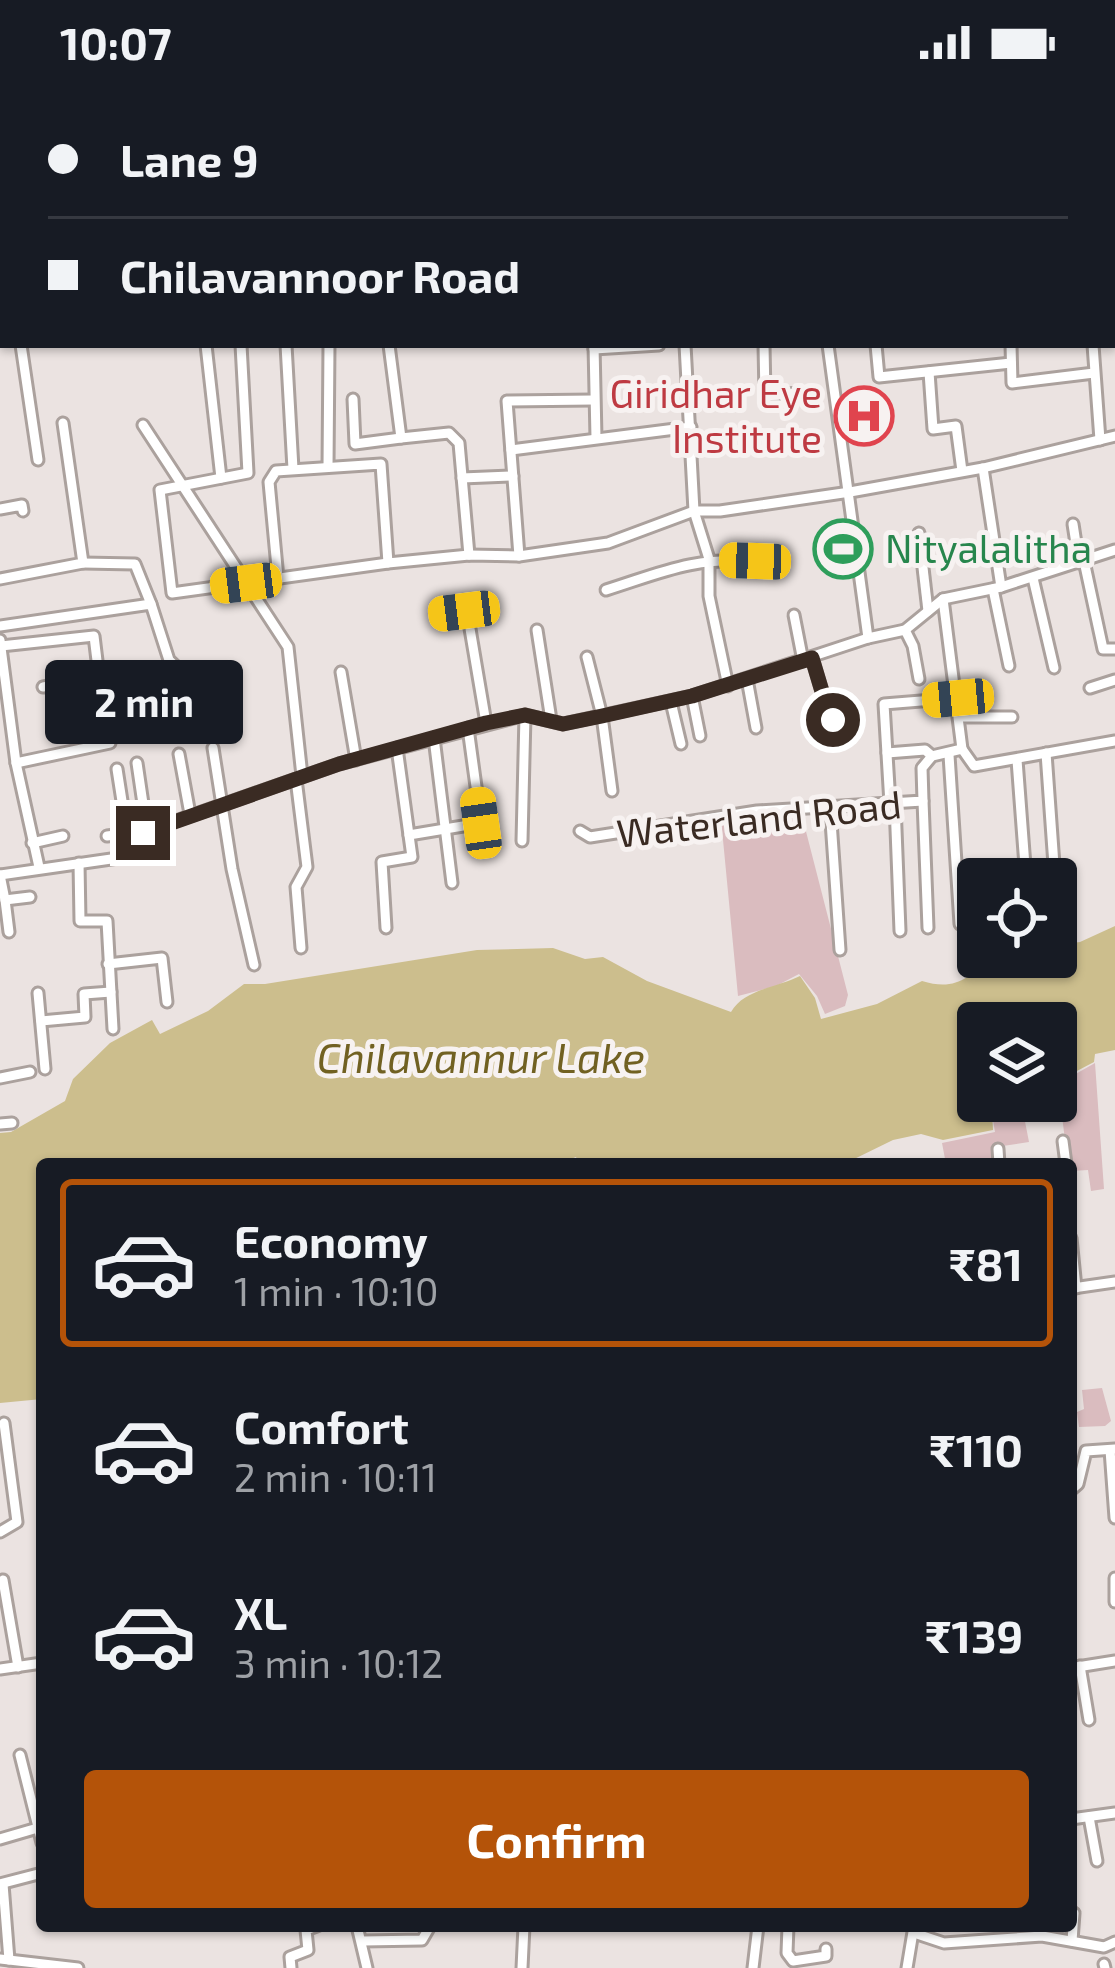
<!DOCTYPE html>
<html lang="en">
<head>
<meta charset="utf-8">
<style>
	body { margin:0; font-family:"Exo 2",sans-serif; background:#242831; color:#f1f3f6; height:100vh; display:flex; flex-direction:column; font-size:45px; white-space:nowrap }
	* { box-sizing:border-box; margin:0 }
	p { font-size:39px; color:#9ea1a6 }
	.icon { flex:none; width:66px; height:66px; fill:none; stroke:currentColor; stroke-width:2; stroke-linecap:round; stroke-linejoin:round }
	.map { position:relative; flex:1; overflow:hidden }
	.details { position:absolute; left:36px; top:1074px; width:1041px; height:774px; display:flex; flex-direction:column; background:#171b24; border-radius:12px; box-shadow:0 3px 9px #0004 }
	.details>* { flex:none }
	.top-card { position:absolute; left:0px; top:0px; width:1116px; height:264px; box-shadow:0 3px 9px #0004; display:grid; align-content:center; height:264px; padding:0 48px; background:#171b24 }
	.controls { position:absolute; left:957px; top:774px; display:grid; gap:24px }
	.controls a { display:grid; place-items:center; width:120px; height:120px; border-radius:12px; background:#171b24; box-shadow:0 3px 9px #0004; font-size:60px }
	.end { position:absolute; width:54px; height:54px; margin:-27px; border:15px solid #3a2b23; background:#fff; box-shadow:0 0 0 6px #fff }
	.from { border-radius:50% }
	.bubble { position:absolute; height:84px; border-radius:12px; background:#171b24; box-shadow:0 3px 9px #0004; font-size:39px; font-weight:700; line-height:84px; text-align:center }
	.car { position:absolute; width:36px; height:72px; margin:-36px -18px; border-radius:15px; box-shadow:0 0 9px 3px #0007; background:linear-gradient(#f5c518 24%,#345 0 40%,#f5c518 0 76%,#345 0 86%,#f5c518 0) }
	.top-card b { display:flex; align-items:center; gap:42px; height:114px; font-size:45px }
	.top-card b+b { border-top:3px solid #363941 }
	.top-card i { width:30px; height:30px; background:#f1f3f6 }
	ul { padding:21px 0 0; list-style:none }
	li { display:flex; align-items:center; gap:36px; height:168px; margin:0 24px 18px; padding:0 24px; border:6px solid transparent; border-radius:12px }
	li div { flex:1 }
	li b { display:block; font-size:45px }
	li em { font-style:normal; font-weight:700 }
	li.on { border-color:#b45309 }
	li>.icon { width:108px; height:108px; stroke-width:1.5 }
	.primary-button { display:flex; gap:24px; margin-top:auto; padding:24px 48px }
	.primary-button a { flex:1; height:138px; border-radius:12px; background:#b45309; color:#fff; font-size:48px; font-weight:700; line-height:138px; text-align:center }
	.status { display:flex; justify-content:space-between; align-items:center; height:84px; padding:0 60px; background:#171b24; direction:ltr }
	.status svg { height:33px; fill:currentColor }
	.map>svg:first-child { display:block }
	.green { fill:#dabcbf }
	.water { fill:#ccbe8d }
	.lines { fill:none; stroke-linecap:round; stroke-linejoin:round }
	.minor-casing { stroke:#aba19d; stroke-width:15 }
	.minor { stroke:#fff; stroke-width:9 }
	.route { stroke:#3a2b23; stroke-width:15 }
	.labels { text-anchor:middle; stroke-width:10; stroke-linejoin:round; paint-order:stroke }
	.health-label { font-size:39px; fill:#be3a42; stroke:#f7f2f1; text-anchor:end }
	.leisure-label { font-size:39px; fill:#27864d; stroke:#f7f2f1; text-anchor:start }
	.street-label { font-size:39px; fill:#3a2b23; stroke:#f7f2f1 }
	.water-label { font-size:42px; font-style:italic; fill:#716122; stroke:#f7f2f1 }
</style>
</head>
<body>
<div class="status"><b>10:07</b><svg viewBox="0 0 49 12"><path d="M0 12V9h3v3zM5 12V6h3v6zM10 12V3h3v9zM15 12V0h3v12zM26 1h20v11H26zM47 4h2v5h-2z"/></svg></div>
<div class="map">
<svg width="1115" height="1884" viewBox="0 0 1115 1884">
	<rect width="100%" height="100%" fill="#ebe3e1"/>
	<!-- green -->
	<g class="green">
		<polygon points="801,728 848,911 845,922 825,930 817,912 799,890 776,902 738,912 721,735"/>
		<polygon points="1095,979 1104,1105 1091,1107 1088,1086 1071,1087 1068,1080 1058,1000"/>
		<polygon points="1017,1017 1021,1017 1029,1058 996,1063 997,1076 946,1080 942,1059 995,1048 992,1030"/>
		<polygon points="1102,1304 1111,1337 1105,1342 1079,1343 1077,1328 1084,1325 1082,1306"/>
	</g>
	<!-- water -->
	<path class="water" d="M1115,842V966L1095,970L1094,978L1056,998V939H978V1017H1013L992,1028L993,1046L943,1056L921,1050L893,1056L844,1080H579L576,1073L558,1080H42V1315L0,1319V1049L11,1048L65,1017L73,995L110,959L152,936L160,950L208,927L244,900H265L477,866L553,864L585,875L603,873L647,897L731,928C744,905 776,904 800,892L815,914L821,935L877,920L922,897C954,907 968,895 991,873H1056V861L1080,858Z"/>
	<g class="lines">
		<!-- minor casing -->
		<g class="minor-casing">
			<g id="minor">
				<polyline points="347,0 347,3"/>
				<polyline points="398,0 399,3"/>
				<polyline points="502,0 502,3"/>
				<polyline points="588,0 588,3"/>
				<polyline points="799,0 800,3"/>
				<polyline points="928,0 929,3"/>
				<polyline points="1086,0 1086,3"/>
				<polyline points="60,3 78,0"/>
				<polyline points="248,3 275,0"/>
				<polyline points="630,3 630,0"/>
				<polyline points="0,13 3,12"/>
				<polyline points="2,89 3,93"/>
				<polyline points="1113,110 1115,110"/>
				<polyline points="0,254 3,254"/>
				<polyline points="21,261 38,376"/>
				<polyline points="206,261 221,394"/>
				<polyline points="241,261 248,389 160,406 172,509 388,479 469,471 519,472 608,459 694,427 720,427 850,408 983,384 1115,352"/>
				<polyline points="286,261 293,385"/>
				<polyline points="389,261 401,354 449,349 459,359 469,471"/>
				<polyline points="594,261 596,354"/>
				<polyline points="685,261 694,427 709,475 709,512 728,602"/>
				<polyline points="764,261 765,312 810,308"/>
				<polyline points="828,261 868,554"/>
				<polyline points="876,261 879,293 1011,279"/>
				<polyline points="1011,261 1012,299 1094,289"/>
				<polyline points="1093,261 1100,356"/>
				<polyline points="594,265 659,261"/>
				<polyline points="929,288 933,345 956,342 962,387"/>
				<polyline points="353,315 355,360 401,354"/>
				<polyline points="143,341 288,563 302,692"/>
				<polyline points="511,366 691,343"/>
				<polyline points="328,383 329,261"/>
				<polyline points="983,384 1001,503"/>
				<polyline points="462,394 513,392"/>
				<polyline points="0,425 22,421 23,427"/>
				<polyline points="1073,440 1079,479"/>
				<polyline points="919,449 928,527"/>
				<polyline points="519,472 507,317 593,316"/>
				<polyline points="1084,477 1103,565 1115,565"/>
				<polyline points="83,479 135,480 151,520"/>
				<polyline points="278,494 269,398 276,387 381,380 388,479"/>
				<polyline points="1033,494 1054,584"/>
				<polyline points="0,495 83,479 63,339"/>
				<polyline points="993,505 1009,582"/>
				<path d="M606,506C666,487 690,474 755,477"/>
				<polyline points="943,515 962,665"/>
				<polyline points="438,531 464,528 468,533 486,639"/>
				<polyline points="794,531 803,577"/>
				<polyline points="0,542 151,520 169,576 191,597"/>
				<polyline points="537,546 551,636"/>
				<polyline points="905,546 913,562 919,595"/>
				<polyline points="0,556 16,679 39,783"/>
				<polyline points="1,562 94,552 99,593 43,603"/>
				<polyline points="587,573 602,632 612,707"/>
				<polyline points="812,574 824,614 832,621 833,636"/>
				<polyline points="341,588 356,676"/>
				<polyline points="747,595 756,644"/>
				<polyline points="1090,604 1115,596"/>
				<polyline points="692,612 700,652"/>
				<polyline points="671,618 681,660"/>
				<polyline points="960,633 1012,633"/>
				<polyline points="434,654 452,799"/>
				<polyline points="213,664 232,785 254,881"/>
				<polyline points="962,665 974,682 1115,657"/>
				<polyline points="887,669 925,666 932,672"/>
				<polyline points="1046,669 1055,795"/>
				<polyline points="179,670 190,730"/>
				<polyline points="949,671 960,840"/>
				<polyline points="1017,676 1026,795"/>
				<polyline points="16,679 110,659"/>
				<polyline points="137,679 147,747"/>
				<polyline points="117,685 127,749"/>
				<polyline points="296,695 307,783 296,803 301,864"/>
				<polyline points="923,717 928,844"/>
				<polyline points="890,720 884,620 958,614"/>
				<polyline points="895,720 900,847"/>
				<polyline points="830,723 840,866"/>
				<polyline points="580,747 590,753 757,727 923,717 922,684 932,672 962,665"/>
				<polyline points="409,751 481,739 468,644"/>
				<polyline points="107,752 131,749"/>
				<polyline points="522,757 525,631"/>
				<polyline points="32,759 63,752"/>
				<polyline points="79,779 80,837 107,837 113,945"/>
				<polyline points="0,791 125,773 147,747 339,680 525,631 563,640 692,612 868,554 905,546 943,515 1001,503 1115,466"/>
				<polyline points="0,791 5,816 30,813"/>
				<polyline points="1056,802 1058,834"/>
				<polyline points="5,816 9,848"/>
				<polyline points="386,844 382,778 412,773 397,664"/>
				<polyline points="108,880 162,874 167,918"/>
				<polyline points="38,909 45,985"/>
				<polyline points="41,937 85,933 84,910 111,908"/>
				<polyline points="0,994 30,988"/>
				<polyline points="0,1040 12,1039"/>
				<polyline points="1063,1057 1066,1080"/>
				<polyline points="998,1065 999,1080"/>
				<polyline points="1071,1154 1076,1204"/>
				<polyline points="1073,1204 1115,1198"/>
				<polyline points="1110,1366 1115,1434"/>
				<polyline points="1071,1406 1078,1400 1086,1367 1115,1365"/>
				<polyline points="0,1448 17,1438 4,1339"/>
				<polyline points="1115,1494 1115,1518"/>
				<polyline points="3,1496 18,1583"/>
				<polyline points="1080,1582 1089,1636"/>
				<polyline points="1071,1584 1115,1577"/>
				<polyline points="0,1585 42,1579"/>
				<polyline points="20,1671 42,1759"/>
				<polyline points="1089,1733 1097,1777"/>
				<polyline points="1071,1735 1115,1729"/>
				<polyline points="0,1755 41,1743"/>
				<polyline points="0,1800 42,1789"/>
				<polyline points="3,1800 9,1876"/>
				<polyline points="357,1842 367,1884"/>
				<polyline points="788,1842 787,1869 793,1877 826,1872 826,1865"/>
				<polyline points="914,1849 944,1859 1042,1852 1104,1863 1115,1858"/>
				<polyline points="363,1857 422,1856 429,1844"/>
				<polyline points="1072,1857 1074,1829"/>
				<polyline points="0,1875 78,1884"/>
				<polyline points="1104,1880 1105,1884"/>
				<polyline points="291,1884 290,1873 308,1866 306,1846 317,1842"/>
				<polyline points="522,1884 524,1842"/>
				<polyline points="753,1884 758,1842"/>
				<polyline points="907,1884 914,1842"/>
			</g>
		</g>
		<!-- minor -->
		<use href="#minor" class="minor"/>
	</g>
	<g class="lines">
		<!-- route -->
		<polyline class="route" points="143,749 339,680 486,639 525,631 563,640 602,632 692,612 812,574 824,614 832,621 833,636"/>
	</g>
	<!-- icons -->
	<defs>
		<g id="hospital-ring" transform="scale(3)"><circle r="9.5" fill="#f7f2f1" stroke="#e0444e" stroke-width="1.5"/><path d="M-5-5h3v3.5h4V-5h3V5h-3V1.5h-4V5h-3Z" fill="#e0444e"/></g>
		<g id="stadium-ring" transform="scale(3)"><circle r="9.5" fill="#f7f2f1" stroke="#2e9e5b" stroke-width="1.5"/><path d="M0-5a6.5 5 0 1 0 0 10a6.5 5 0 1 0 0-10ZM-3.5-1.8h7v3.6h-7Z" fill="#2e9e5b"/></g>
	</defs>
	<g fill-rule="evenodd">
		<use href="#hospital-ring" x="864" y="332"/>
		<use href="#stadium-ring" x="843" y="465"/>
	</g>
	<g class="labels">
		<!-- health labels -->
		<g class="health-label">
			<text x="822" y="324">Giridhar Eye<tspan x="822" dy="45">Institute</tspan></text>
		</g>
		<!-- leisure labels -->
		<g class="leisure-label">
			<text x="885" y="479">Nityalalitha</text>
		</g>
		<!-- street labels -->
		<g class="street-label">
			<text transform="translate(759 735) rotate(-6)" y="14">Waterland Road</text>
		</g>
		<!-- water labels -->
		<g class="water-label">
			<text x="481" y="989">Chilavannur Lake</text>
		</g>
	</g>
</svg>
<div class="controls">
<a><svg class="icon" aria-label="locate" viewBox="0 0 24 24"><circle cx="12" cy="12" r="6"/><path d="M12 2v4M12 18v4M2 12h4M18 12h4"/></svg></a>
<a><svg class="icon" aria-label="layers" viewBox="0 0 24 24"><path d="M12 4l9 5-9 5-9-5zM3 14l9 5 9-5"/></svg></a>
</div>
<i class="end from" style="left:833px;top:636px"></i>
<i class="end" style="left:143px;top:749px"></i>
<div class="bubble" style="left:45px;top:576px;width:198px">2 min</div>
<i class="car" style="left:755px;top:477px;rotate:272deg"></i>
<i class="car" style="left:246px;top:499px;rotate:263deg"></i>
<i class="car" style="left:464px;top:527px;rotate:263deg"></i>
<i class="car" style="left:958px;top:614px;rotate:265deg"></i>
<i class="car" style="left:481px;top:739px;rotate:352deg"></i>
<div class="top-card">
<b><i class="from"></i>Lane 9</b>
<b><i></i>Chilavannoor Road</b>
</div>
<section class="details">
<ul>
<li class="on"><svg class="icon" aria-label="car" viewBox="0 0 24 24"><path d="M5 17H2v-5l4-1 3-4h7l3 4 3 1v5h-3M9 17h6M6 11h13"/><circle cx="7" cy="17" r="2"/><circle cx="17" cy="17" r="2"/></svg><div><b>Economy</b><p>1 min · 10:10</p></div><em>₹81</em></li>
<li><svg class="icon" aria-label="car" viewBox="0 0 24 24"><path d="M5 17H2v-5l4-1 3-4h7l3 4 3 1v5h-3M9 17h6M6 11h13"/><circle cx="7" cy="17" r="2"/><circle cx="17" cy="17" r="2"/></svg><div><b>Comfort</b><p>2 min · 10:11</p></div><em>₹110</em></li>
<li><svg class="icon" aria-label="car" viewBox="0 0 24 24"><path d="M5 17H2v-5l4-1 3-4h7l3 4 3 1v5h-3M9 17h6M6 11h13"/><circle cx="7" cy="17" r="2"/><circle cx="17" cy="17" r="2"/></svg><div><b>XL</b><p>3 min · 10:12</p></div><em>₹139</em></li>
</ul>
<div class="primary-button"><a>Confirm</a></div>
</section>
</div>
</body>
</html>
